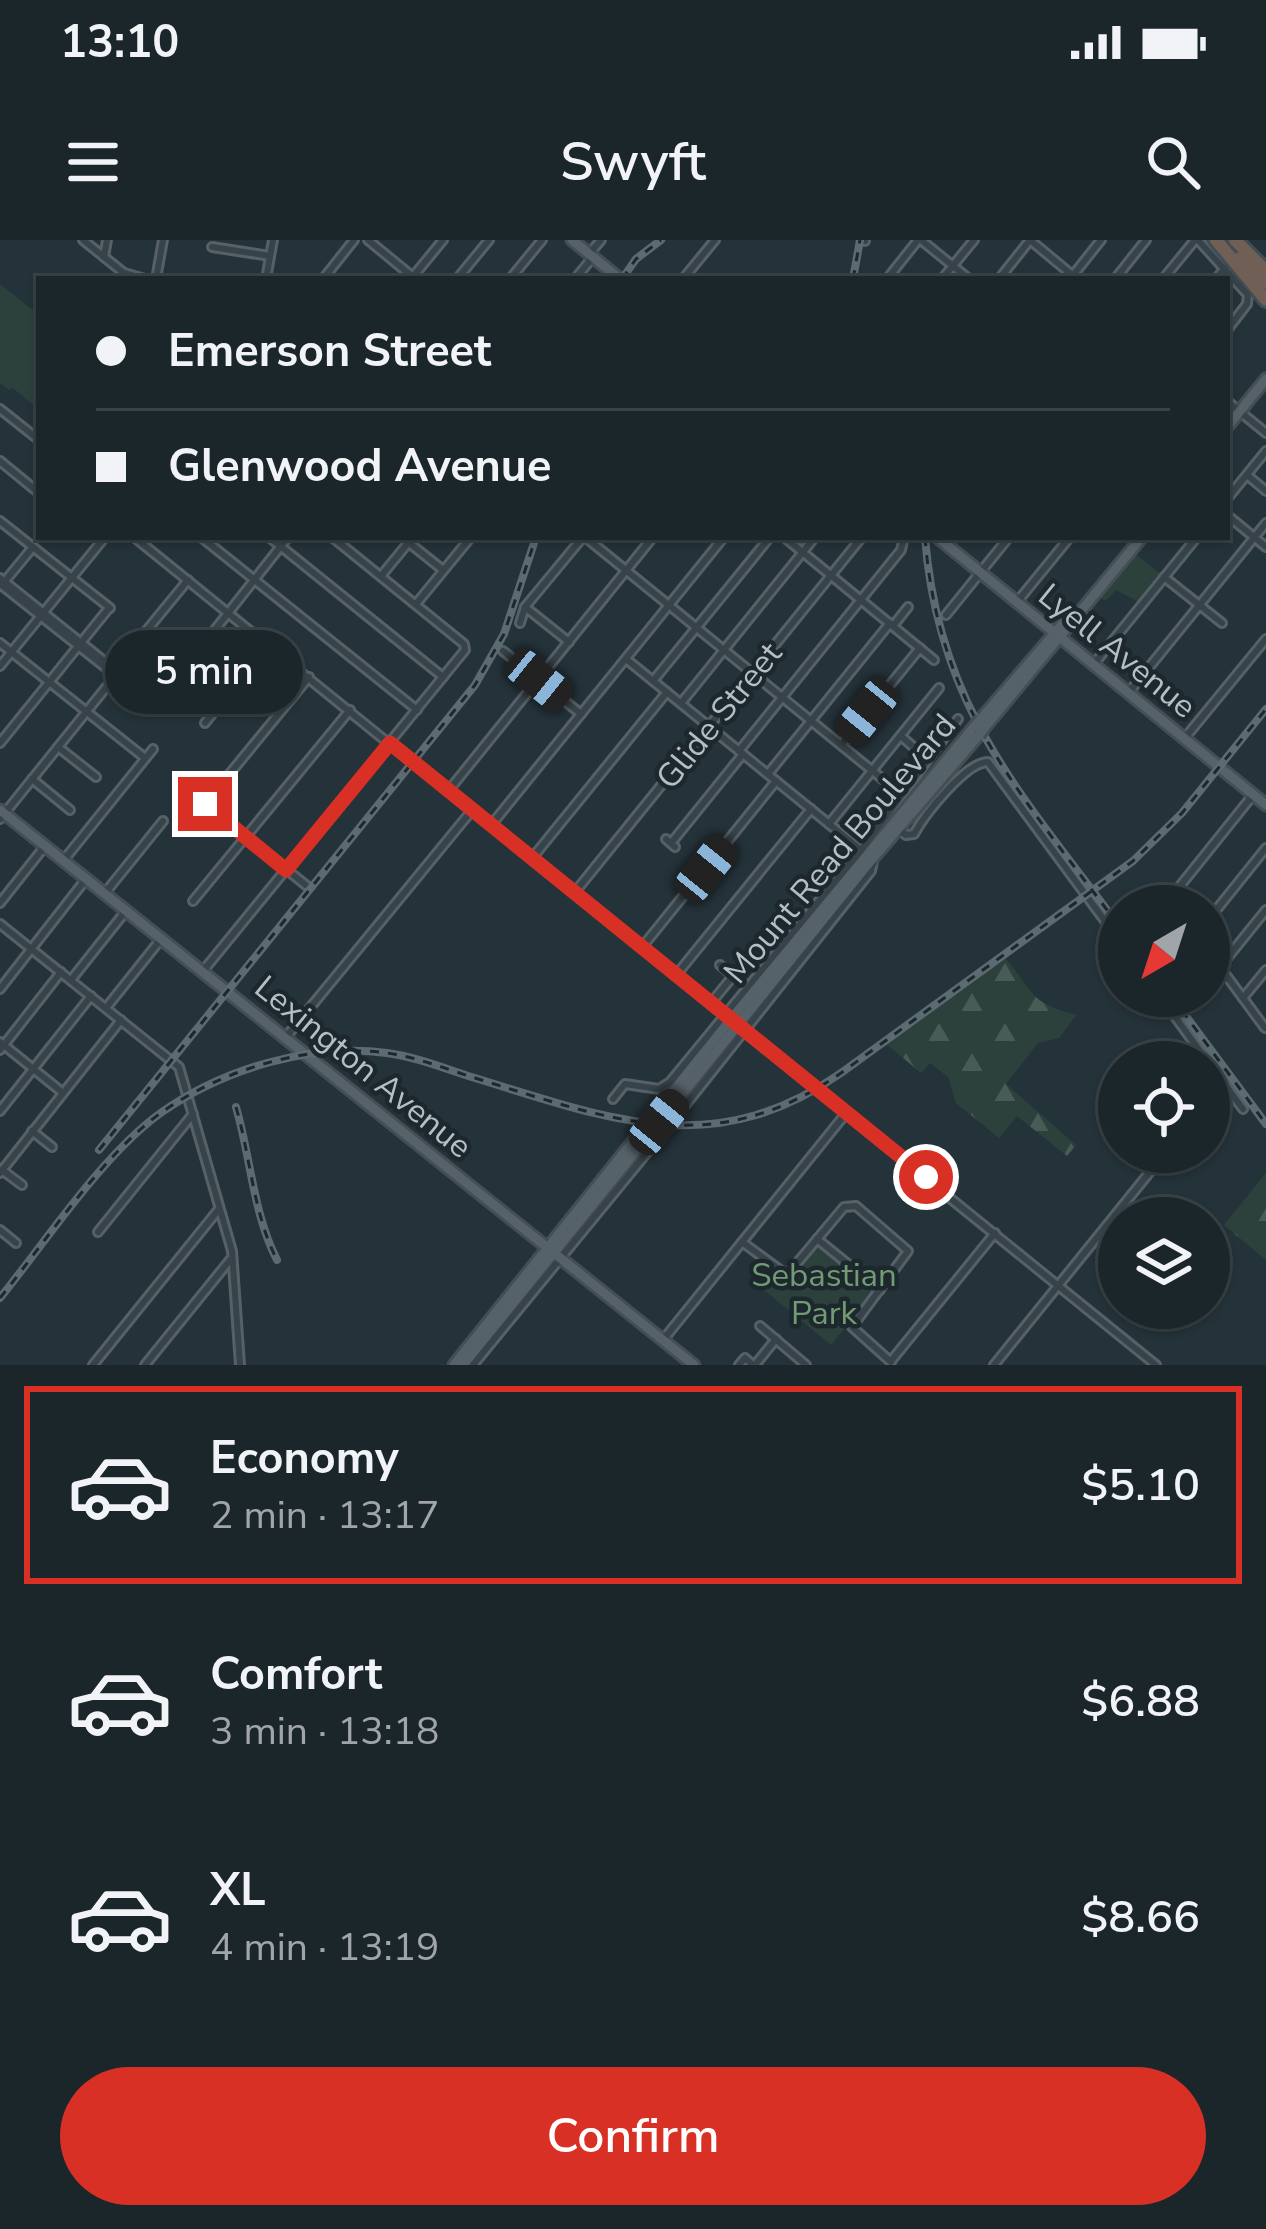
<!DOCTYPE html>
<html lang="en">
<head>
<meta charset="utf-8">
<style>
	body { margin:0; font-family:"Nunito Sans",sans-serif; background:#283237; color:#f1f3f6; height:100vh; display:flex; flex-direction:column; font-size:45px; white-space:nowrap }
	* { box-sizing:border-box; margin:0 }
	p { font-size:39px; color:#a0a5a9 }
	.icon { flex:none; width:66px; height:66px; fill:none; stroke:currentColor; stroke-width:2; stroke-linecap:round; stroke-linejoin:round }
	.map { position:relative; height:1125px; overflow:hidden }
	.side { display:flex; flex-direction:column; background:#1b262b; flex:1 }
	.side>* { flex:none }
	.guide { position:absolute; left:36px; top:36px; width:1194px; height:264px; border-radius:0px; box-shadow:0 3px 9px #0004,0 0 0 3px #394347; display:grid; align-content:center; height:264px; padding:0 60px; background:#1b262b }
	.needle { width:78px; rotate:219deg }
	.tools { position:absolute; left:1098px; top:645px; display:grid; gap:24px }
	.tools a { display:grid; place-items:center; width:132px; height:132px; border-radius:50%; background:#1b262b; box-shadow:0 3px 9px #0004,0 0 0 3px #394347; font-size:60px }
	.end { position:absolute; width:54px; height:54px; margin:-27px; border:15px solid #d93025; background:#fff; box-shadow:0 0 0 6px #fff }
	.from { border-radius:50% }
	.bubble { position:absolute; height:84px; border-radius:42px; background:#1b262b; box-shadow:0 3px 9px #0004,0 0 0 3px #394347; font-size:39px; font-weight:600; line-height:84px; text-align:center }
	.car { position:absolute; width:36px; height:72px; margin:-36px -18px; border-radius:15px; box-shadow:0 0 9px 3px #0007; background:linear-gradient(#222 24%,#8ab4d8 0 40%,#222 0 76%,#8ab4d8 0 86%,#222 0) }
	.guide b { display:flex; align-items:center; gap:42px; height:114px; font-size:45px }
	.guide b+b { border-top:3px solid #394347 }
	.guide i { width:30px; height:30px; background:#f1f3f6 }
	ul { padding:21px 0 0; list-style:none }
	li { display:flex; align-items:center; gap:36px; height:198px; margin:0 24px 18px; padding:0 36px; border:6px solid transparent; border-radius:0px }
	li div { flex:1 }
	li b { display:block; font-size:45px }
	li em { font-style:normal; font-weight:600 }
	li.selected { border-color:#d93025 }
	li>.icon { width:108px; height:108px; stroke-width:1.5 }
	.button { display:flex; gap:24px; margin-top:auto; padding:24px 60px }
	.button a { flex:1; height:138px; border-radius:72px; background:#d93025; color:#fff; font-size:48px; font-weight:600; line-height:138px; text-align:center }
	.status { display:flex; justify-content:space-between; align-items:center; height:84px; padding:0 60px; background:#1b262b; direction:ltr }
	.status svg { height:33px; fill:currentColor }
	header { display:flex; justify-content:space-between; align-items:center; height:156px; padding:0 60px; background:#1b262b; font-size:54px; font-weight:600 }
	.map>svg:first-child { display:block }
	.forest { fill:url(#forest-firs) }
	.green { fill:#2c413c }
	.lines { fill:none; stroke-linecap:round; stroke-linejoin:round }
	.minor-casing { stroke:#566167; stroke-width:12 }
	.major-casing { stroke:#444f55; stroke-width:15 }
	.highway-casing { stroke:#434e54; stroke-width:18 }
	.minor { stroke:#37434a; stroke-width:6 }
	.major { stroke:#56626a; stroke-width:9 }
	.highway { stroke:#6f5f55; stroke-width:12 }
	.rail-casing { stroke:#5c6a72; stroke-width:8 }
	.rail { stroke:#1d282e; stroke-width:3; stroke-dasharray:9; stroke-linecap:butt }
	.major-bridge-casing { stroke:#444f55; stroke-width:15; stroke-linecap:butt }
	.major-bridge { stroke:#56626a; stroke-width:9 }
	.route { stroke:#d93025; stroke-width:15 }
	.labels { text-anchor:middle; stroke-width:9; stroke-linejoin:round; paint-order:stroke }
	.street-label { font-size:33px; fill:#b3bec5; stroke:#1d282e }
	.park-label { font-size:33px; fill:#729a73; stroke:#1d282e }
</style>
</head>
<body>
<div class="status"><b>13:10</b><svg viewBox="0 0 49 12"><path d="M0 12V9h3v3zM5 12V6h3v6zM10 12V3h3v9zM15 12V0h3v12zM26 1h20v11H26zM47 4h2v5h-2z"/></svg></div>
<header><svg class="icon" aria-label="menu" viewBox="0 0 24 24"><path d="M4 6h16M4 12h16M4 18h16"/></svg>Swyft<svg class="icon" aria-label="search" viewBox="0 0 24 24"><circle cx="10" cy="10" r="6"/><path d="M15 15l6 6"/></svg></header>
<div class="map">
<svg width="1266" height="1125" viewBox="0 0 1266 1125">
	<defs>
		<pattern id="forest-firs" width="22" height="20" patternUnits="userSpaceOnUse" patternTransform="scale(3)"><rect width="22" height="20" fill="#2c413c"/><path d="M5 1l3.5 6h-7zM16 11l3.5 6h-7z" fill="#485b57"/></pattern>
	</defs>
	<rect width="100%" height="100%" fill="#243239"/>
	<!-- forest -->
	<g class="forest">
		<path d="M1005,718C1035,752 1026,761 1076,775L1059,798L1038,803L1006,844L1076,905L1067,916L1017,876L999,898L956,863L948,837L930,823L921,833L885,803Z"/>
		<polygon points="1266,933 1266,1020 1224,985"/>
	</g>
	<!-- green -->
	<g class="green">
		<polygon points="0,44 39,75 39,170 13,148 9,150 0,143"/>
		<polygon points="1134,313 1161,334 1139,362 1116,350 1105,361 1099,356"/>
		<polygon points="817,1004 875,1051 831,1105 754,1042 768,1025 781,1036 790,1036"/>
	</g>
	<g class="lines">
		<!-- minor casing -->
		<g class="minor-casing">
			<g id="minor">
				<polyline points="83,0 124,33 145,39"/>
				<polyline points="368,0 413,37"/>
				<polyline points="921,0 969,39"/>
				<polyline points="1030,0 1077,39"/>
				<polyline points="1198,0 1248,55 1247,64 1227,90"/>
				<polyline points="865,1 865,0"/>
				<polyline points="212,7 270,16"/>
				<polyline points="589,14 601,0"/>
				<polyline points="104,17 107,0"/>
				<polyline points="156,39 163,0"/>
				<polyline points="266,39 273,0"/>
				<polyline points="323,39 354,0"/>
				<polyline points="411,39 443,0"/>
				<polyline points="457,39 489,0"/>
				<polyline points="510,39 542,0"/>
				<polyline points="575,39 593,17"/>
				<polyline points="683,39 715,0"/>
				<polyline points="887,39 918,0"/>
				<polyline points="942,39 974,0"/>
				<polyline points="999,39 1030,0"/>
				<polyline points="1070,39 1101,0"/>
				<polyline points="1115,39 1146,0"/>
				<polyline points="1163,39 1195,0"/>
				<polyline points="1216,39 1225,28"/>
				<polyline points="1227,161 1266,193"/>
				<polyline points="0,169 39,200"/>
				<polyline points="0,221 39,253"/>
				<polyline points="1247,235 1266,251"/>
				<polyline points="1227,259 1266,211"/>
				<polyline points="1227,275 1266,307"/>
				<polyline points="0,281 110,368"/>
				<polyline points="134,297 1156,1125"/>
				<polyline points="201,297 417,470"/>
				<polyline points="269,297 443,437"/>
				<polyline points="585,297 901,554"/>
				<polyline points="784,297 934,420"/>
				<polyline points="408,302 443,330"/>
				<polyline points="381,336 413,297"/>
				<polyline points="1164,337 1222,383"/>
				<polyline points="0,338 109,425 113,433"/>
				<polyline points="5,341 33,307"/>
				<polyline points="0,344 110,431"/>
				<polyline points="1017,362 1070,297"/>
				<polyline points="416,364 471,297"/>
				<polyline points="525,367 569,402"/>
				<polyline points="946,375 1009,297"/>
				<polyline points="520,383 525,367 583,297"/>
				<polyline points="893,386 908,367"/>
				<polyline points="142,396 188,340"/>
				<polyline points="0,403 145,518"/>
				<polyline points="503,411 581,474"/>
				<polyline points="626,419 861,610"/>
				<polyline points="1093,425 1197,297"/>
				<polyline points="0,426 105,297"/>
				<polyline points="653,441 770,297"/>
				<polyline points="1129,452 1266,283"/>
				<polyline points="682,462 815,297"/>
				<polyline points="217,468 180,434 288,297"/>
				<polyline points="205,483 268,404"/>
				<polyline points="902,497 926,518"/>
				<polyline points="1184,499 1266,399"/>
				<polyline points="0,503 109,368"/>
				<polyline points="841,505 920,408"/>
				<polyline points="58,507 96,537"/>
				<polyline points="739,511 901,310 904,297"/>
				<polyline points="768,534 890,383"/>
				<polyline points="32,539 70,570"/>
				<polyline points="449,550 653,297"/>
				<polyline points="205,564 307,646"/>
				<polyline points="200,570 309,437"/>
				<polyline points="0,579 112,440 113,433"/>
				<polyline points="492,584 724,297"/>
				<polyline points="829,584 939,448"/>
				<path d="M898,589L906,595L914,594C925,574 966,522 988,522L1119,700"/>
				<polyline points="666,599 675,607"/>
				<polyline points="672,602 743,514"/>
				<polyline points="533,617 667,452"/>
				<polyline points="63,621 153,509"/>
				<polyline points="575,652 862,297"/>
				<polyline points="105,653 163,581"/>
				<polyline points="193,661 350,470"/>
				<polyline points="0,663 45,606"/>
				<polyline points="1175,666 1172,656 1253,555"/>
				<polyline points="1209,679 1266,608"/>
				<polyline points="0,684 179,827 232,1011 240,1125"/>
				<polyline points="643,706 776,541"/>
				<polyline points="1209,712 1265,788"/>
				<polyline points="1220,727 1266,670"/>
				<polyline points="203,731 465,410 464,404 332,297"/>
				<polyline points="677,734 811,569"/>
				<polyline points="71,740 125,672"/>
				<polyline points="0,749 86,639"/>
				<polyline points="1160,756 1208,822"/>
				<polyline points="1243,758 1266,730"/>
				<polyline points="711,763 733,736 720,725"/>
				<polyline points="106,768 161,699"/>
				<polyline points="286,797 473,569"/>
				<polyline points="0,802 63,853"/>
				<polyline points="0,810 61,732"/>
				<polyline points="1209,823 1243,869"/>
				<polyline points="613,859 625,844 659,849 670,842 861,610 958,479"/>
				<polyline points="1209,859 1223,842"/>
				<polyline points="0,871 91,756"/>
				<polyline points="676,877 871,631 873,622"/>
				<polyline points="32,891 52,907"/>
				<polyline points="2,930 22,945"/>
				<polyline points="0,933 121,780"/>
				<polyline points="0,990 16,1003"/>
				<polyline points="98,992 193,874"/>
				<polyline points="817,999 880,1050"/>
				<polyline points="742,1002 787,1035 844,967 856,966 908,1011 852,1087 891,1122"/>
				<polyline points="760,1086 806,1125"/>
				<polyline points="663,1100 847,872"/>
				<polyline points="891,1121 995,993"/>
				<polyline points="93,1125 219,969"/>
				<polyline points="145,1125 230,1020"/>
				<polyline points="473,1125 664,892"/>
				<polyline points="739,1125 745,1118 753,1125"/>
				<polyline points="755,1125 776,1099"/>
				<polyline points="994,1125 1166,912"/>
			</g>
		</g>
		<!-- major casing -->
		<g class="major-casing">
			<g id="major">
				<polyline points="572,0 620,39"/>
				<polyline points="1227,187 1266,139"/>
				<polyline points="937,297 1266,565"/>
				<polyline points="981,479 1067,379"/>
				<polyline points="985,487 1142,297"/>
				<polyline points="0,570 694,1125"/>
				<polyline points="454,1125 731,779 974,487"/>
				<polyline points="463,1125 873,618 979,495"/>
			</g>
		</g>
		<!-- highway casing -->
		<g class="highway-casing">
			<g id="highway">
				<polyline points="1216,0 1266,60"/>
				<polyline points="1235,0 1266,31"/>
				<polyline points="1240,18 1266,43"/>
			</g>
		</g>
		<!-- minor -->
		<use href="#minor" class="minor"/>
		<!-- major -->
		<use href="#major" class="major"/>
		<!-- highway -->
		<use href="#highway" class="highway"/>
		<!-- rail casing -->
		<g class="rail-casing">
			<g id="rail">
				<polyline points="622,39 636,19 661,0"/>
				<polyline points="853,39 860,0"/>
				<path d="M925,297C938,468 1022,555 1119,686"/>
				<polyline points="1171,756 1266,884"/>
				<path d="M236,867C251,919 253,973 277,1020"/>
				<polyline points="99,910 475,445 504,394 536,297"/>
				<path d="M0,1058C47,1000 103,914 162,872C225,828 311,803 387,813C417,817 446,829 475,838C609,879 713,922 841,833L1133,621L1182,573L1266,469"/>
			</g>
		</g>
		<!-- rail -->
		<use href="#rail" class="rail"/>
		<!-- major-bridge casing -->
		<g class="major-bridge-casing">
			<g id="major-bridge">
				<polyline points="974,487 981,479"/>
				<polyline points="979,495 985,487"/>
			</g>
		</g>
		<!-- major-bridge -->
		<use href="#major-bridge" class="major-bridge"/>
	</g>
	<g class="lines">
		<!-- route -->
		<polyline class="route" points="205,564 286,630 390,503 926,937"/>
	</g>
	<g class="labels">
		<!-- street labels -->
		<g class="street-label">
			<text transform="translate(1118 410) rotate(39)" y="12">Lyell Avenue</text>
			<text transform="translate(718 475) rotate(-51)" y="12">Glide Street</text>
			<text transform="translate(839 608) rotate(-50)" y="12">Mount Read Boulevard</text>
			<text transform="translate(364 826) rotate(39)" y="12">Lexington Avenue</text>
		</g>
		<!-- park labels -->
		<g class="park-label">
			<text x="824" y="1046">Sebastian<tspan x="824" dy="38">Park</tspan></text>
		</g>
	</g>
</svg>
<div class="tools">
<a><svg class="needle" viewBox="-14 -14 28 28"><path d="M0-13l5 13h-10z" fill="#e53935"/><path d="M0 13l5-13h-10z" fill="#a0a5a9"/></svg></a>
<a><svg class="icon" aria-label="locate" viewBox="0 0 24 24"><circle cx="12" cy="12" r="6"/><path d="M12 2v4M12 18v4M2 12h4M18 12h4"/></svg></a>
<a><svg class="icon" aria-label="layers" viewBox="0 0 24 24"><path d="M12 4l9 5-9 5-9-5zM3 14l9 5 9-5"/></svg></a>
</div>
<i class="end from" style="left:926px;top:937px"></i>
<i class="end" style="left:205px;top:564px"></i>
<div class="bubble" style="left:105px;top:390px;width:198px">5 min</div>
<i class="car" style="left:539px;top:440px;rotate:129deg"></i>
<i class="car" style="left:867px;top:472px;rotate:219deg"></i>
<i class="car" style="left:706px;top:629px;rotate:39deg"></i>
<i class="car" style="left:659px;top:882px;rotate:39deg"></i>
<div class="guide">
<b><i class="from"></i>Emerson Street</b>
<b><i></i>Glenwood Avenue</b>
</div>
</div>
<section class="side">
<ul>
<li class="selected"><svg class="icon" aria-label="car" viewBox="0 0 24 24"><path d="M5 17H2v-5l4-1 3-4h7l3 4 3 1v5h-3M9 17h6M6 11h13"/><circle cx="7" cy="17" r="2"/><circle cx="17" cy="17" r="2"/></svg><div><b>Economy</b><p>2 min · 13:17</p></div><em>$5.10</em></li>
<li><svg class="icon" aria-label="car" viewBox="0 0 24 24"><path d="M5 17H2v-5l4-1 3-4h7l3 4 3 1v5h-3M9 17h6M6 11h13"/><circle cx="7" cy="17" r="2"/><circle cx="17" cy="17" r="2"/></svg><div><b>Comfort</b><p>3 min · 13:18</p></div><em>$6.88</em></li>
<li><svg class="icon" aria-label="car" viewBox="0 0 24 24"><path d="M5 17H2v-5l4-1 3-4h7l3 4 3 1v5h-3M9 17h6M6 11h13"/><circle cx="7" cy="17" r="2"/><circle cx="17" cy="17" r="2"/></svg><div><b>XL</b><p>4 min · 13:19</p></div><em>$8.66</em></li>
</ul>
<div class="button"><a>Confirm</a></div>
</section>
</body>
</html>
